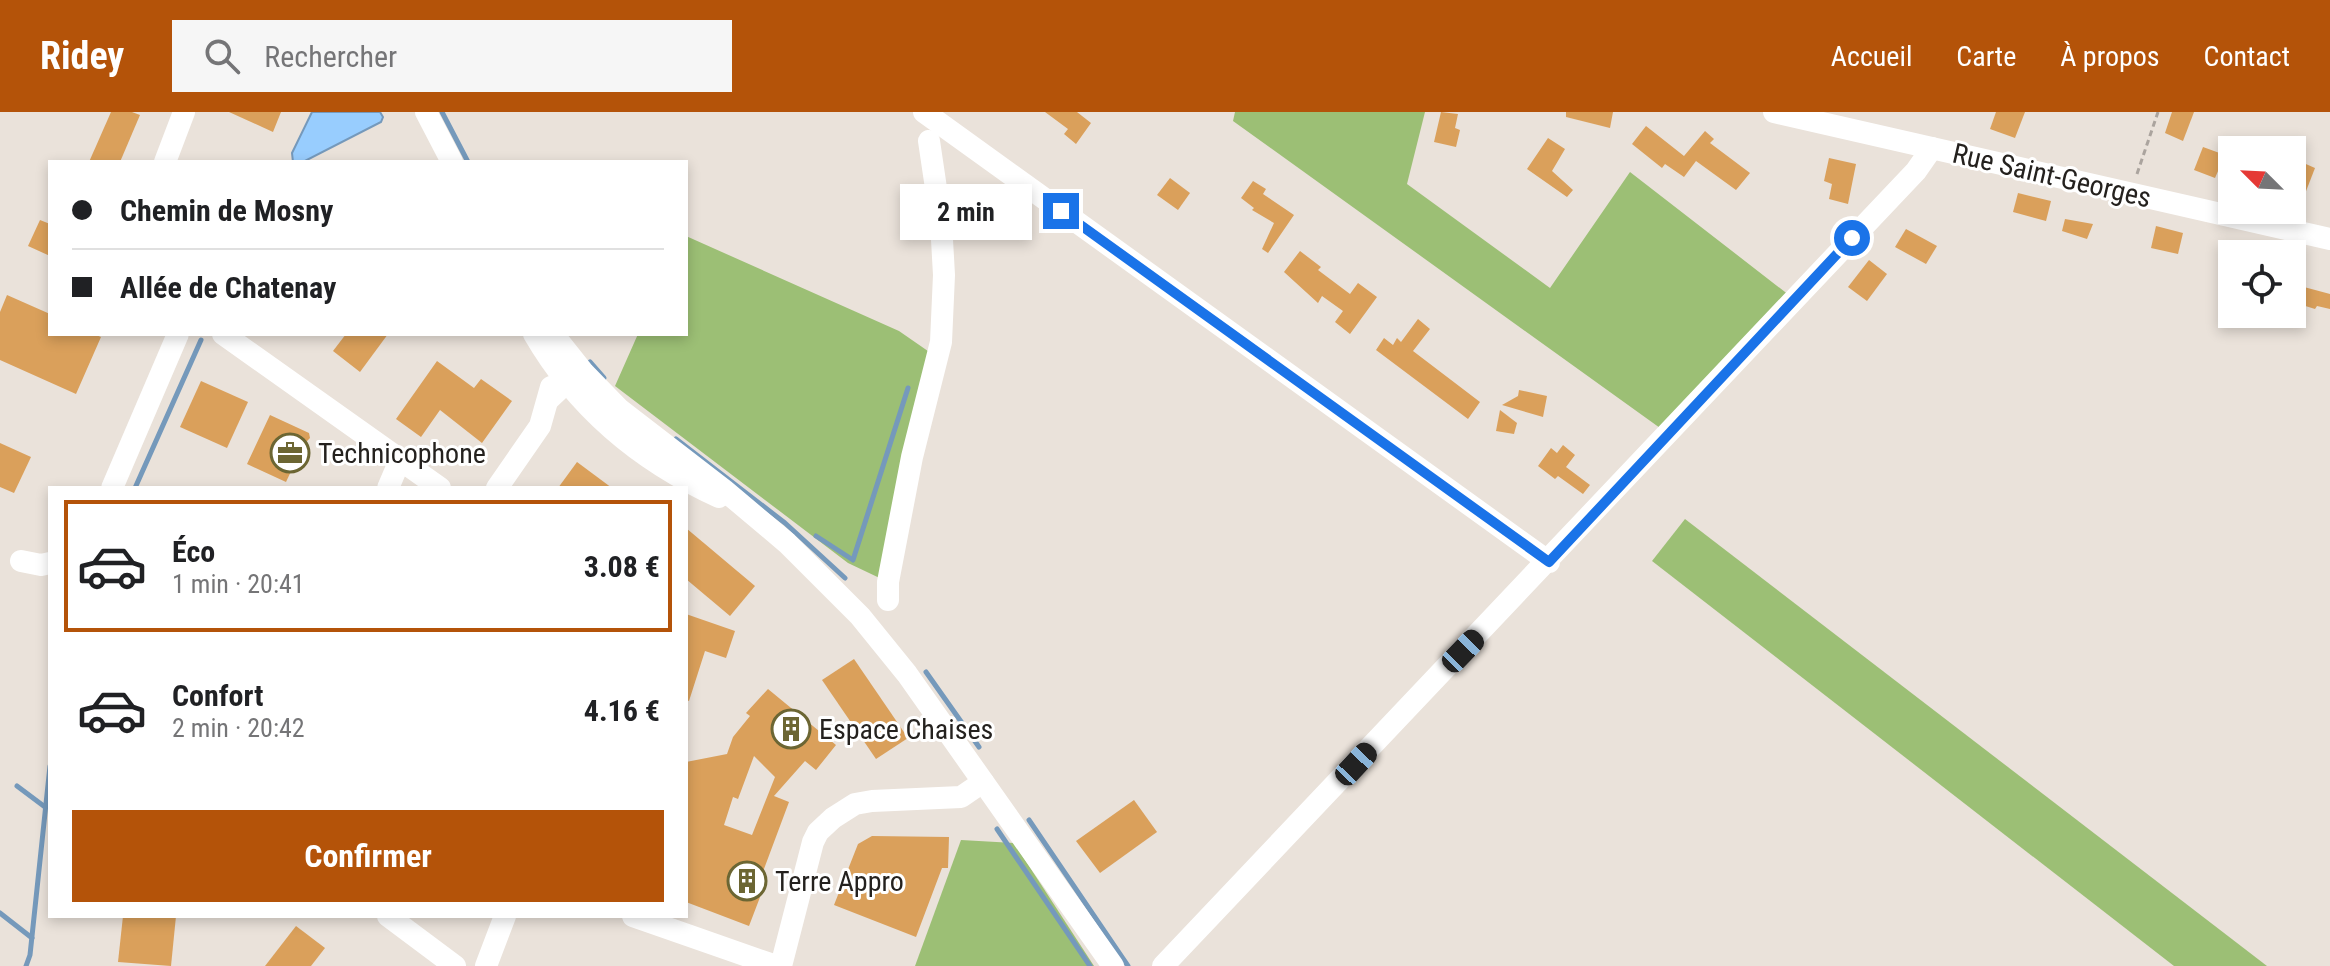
<!DOCTYPE html>
<html lang="fr">
<head>
<meta charset="utf-8">
<style>
	body { margin:0; font-family:"Roboto Condensed",sans-serif; background:#f6f6f6; color:#202124; height:100vh; display:flex; flex-direction:column; font-size:30px; white-space:nowrap }
	* { box-sizing:border-box; margin:0 }
	p { font-size:26px; color:#757577 }
	.icon { flex:none; width:44px; height:44px; fill:none; stroke:currentColor; stroke-width:2; stroke-linecap:round; stroke-linejoin:round }
	.map { position:relative; flex:1; overflow:hidden }
	.panel { position:absolute; left:48px; top:374px; width:640px; height:432px; display:flex; flex-direction:column; background:#fff; border-radius:0px; box-shadow:0 4px 12px #0003 }
	.panel>* { flex:none }
	.top-card { position:absolute; left:48px; top:48px; width:640px; height:176px; border-radius:0px; box-shadow:0 4px 12px #0003; display:grid; align-content:center; height:176px; padding:0 24px; background:#fff }
	.needle { width:52px; rotate:294deg }
	.fabs { position:absolute; left:2218px; top:24px; display:grid; gap:16px }
	.fabs a { display:grid; place-items:center; width:88px; height:88px; border-radius:0px; background:#fff; box-shadow:0 4px 12px #0003; font-size:40px }
	.end { position:absolute; width:36px; height:36px; margin:-18px; border:10px solid #1a73e8; background:#fff; box-shadow:0 0 0 4px #fff }
	.from { border-radius:50% }
	.bubble { position:absolute; height:56px; border-radius:0px; background:#fff; box-shadow:0 4px 12px #0003; font-size:26px; font-weight:700; line-height:56px; text-align:center }
	.car { position:absolute; width:24px; height:48px; margin:-24px -12px; border-radius:10px; box-shadow:0 0 6px 2px #0007; background:linear-gradient(#222 24%,#8ab4d8 0 40%,#222 0 76%,#8ab4d8 0 86%,#222 0) }
	.top-card b { display:flex; align-items:center; gap:28px; height:76px; font-size:30px }
	.top-card b+b { border-top:2px solid #e0e0e0 }
	.top-card i { width:20px; height:20px; background:#202124 }
	ul { padding:14px 0 0; list-style:none }
	li { display:flex; align-items:center; gap:24px; height:132px; margin:0 16px 12px; padding:0 8px; border:4px solid transparent; border-radius:0px }
	li div { flex:1 }
	li b { display:block; font-size:30px }
	li em { font-style:normal; font-weight:700 }
	li.active { border-color:#b45309 }
	li>.icon { width:72px; height:72px; stroke-width:1.5 }
	.action { display:flex; gap:16px; margin-top:auto; padding:16px 24px }
	.action a { flex:1; height:92px; border-radius:0px; background:#b45309; color:#fff; font-size:32px; font-weight:700; line-height:92px; text-align:center }
	header { display:flex; align-items:center; gap:48px; box-sizing:border-box; height:112px; padding:0 40px; background:#b45309; color:#fff }
	header strong { font-size:38px }
	nav { display:flex; gap:44px; margin-inline-start:auto; font-size:28px }
	.search { width:560px; height:72px; background:#f6f6f6; display:flex; align-items:center; gap:20px; box-sizing:border-box; padding:0 28px; border-radius:0px; color:#757577; font-size:30px }
	.map>svg:first-child { display:block }
	.green { fill:#9cbf75 }
	.water { fill:#98cdfe; stroke:#7599bb; stroke-width:2 }
	.lines { fill:none; stroke-linecap:round; stroke-linejoin:round }
	.stream { stroke:#7599bb; stroke-width:5 }
	.building { fill:#daa05b; fill-rule:evenodd }
	.path { stroke:#aba49e; stroke-width:3; stroke-dasharray:6 4; stroke-linecap:butt }
	.minor { stroke:#fff; stroke-width:22 }
	.route { stroke:#1a73e8; stroke-width:10 }
	.labels { text-anchor:middle; stroke-width:6; stroke-linejoin:round; paint-order:stroke }
	.street-label { font-size:28px; fill:#24211e; stroke:#fff }
	.poi-label { font-size:28px; fill:#24211e; stroke:#fff; text-anchor:start }
</style>
</head>
<body>
<header>
<strong>Ridey</strong>
<div class="search"><svg class="icon" aria-label="search" viewBox="0 0 24 24"><circle cx="10" cy="10" r="6"/><path d="M15 15l6 6"/></svg>Rechercher</div>
<nav><a>Accueil</a><a>Carte</a><a>À propos</a><a>Contact</a></nav>
</header>
<div class="map">
<svg width="2330" height="854" viewBox="0 0 2330 854">
	<rect width="100%" height="100%" fill="#eae2da"/>
	<!-- green -->
	<g class="green">
		<polygon points="1235,0 1425,0 1407,72 1550,176 1630,60 1794,187 1667,321 1233,9"/>
		<polygon points="686,124 899,219 938,246 888,470 848,451 615,274 638,222 686,222"/>
		<polygon points="1685,407 2267,854 2174,854 1652,449"/>
		<polygon points="961,728 1014,731 1094,854 915,854"/>
	</g>
	<!-- water -->
	<polygon class="water" points="312,0 380,0 383,5 381,10 303,50 293,50 292,41"/>
	<g class="lines">
		<!-- stream -->
		<g class="stream">
			<polyline points="442,0 468,50"/>
			<polyline points="590,250 604,266"/>
			<polyline points="676,327 785,411 845,466"/>
			<polyline points="135,376 201,228"/>
			<polyline points="816,424 853,448 908,276"/>
			<polyline points="926,560 979,635"/>
			<polyline points="17,674 45,695"/>
			<polyline points="1029,708 1128,854"/>
			<polyline points="997,717 1090,854"/>
			<polyline points="0,801 32,826"/>
			<polyline points="26,854 30,843 50,654"/>
		</g>
	</g>
	<!-- building -->
	<g class="building">
		<polygon points="111,0 132,0 140,3 120,50 89,50"/>
		<polygon points="229,0 281,0 273,20"/>
		<polygon points="1045,0 1077,0 1091,11 1076,32 1064,22 1068,17"/>
		<polygon points="1441,0 1458,2 1455,16 1460,18 1456,35 1434,30"/>
		<polygon points="1566,0 1613,0 1610,16 1566,5"/>
		<polygon points="1996,0 2025,0 2015,26 1990,17"/>
		<polygon points="2172,0 2194,0 2183,29 2165,21"/>
		<polygon points="1646,14 1684,44 1705,19 1714,27 1710,31 1750,61 1736,78 1696,49 1684,65 1665,52 1662,56 1632,32"/>
		<polygon points="1548,26 1565,37 1552,59 1573,78 1567,85 1527,57"/>
		<polygon points="2203,35 2225,43 2215,66 2194,58"/>
		<polygon points="1829,46 1856,52 1848,92 1829,87 1832,72 1824,69"/>
		<polygon points="2292,46 2315,56 2296,105 2292,104"/>
		<polygon points="1170,66 1190,81 1178,98 1157,83"/>
		<polygon points="1253,69 1266,77 1263,82 1294,103 1268,141 1262,137 1274,111 1252,98 1254,96 1241,86"/>
		<polygon points="2018,81 2051,89 2046,109 2013,100"/>
		<polygon points="2065,107 2093,112 2087,127 2062,119"/>
		<polygon points="40,108 50,112 50,144 28,134"/>
		<polygon points="2156,114 2183,121 2178,142 2151,136"/>
		<polygon points="1906,117 1937,134 1926,152 1895,135"/>
		<polygon points="1300,139 1321,155 1318,158 1350,182 1358,171 1377,185 1350,222 1335,210 1343,199 1322,184 1318,191 1284,160"/>
		<polygon points="1869,148 1887,162 1867,189 1848,175"/>
		<polygon points="2304,175 2330,182 2330,197 2317,194 2315,197 2299,192"/>
		<polygon points="7,183 50,202 50,222 94,222 101,225 76,282 0,248 0,200"/>
		<polygon points="1418,207 1430,217 1413,239 1480,290 1468,307 1376,238 1384,226 1393,233 1397,226 1401,230"/>
		<polygon points="346,222 388,222 360,260 333,239"/>
		<polygon points="437,249 474,276 481,267 512,289 482,331 440,298 421,325 396,307"/>
		<polygon points="201,269 248,290 227,336 180,315"/>
		<polygon points="1519,278 1547,284 1543,305 1502,293 1518,284"/>
		<polygon points="1500,298 1517,311 1514,322 1496,319"/>
		<polygon points="270,303 309,321 310,326 304,332 305,337 299,342 301,345 294,353 286,370 247,352"/>
		<polygon points="0,331 31,345 14,381 0,375"/>
		<polygon points="1563,333 1575,343 1566,355 1590,373 1583,382 1558,364 1555,367 1538,354 1551,336 1557,341"/>
		<polygon points="577,350 612,376 558,376"/>
		<polygon points="686,416 755,474 730,504 686,467"/>
		<polygon points="686,502 735,519 726,546 705,539 689,589 686,588"/>
		<polygon points="854,547 908,626 876,647 822,568"/>
		<path d="M768,577L836,633L816,658L805,649L774,684L789,690L761,765L767,767L749,814L686,790V650L727,642L733,625L750,604L746,601ZM754,644L775,665L752,723L724,713L733,685L738,687Z"/>
		<polygon points="1134,688 1157,720 1100,761 1076,729"/>
		<polygon points="872,724 949,725 948,756 942,756 916,825 834,793 858,732"/>
		<polygon points="123,804 176,804 171,854 118,850"/>
		<polygon points="296,814 325,836 311,854 265,854"/>
	</g>
	<g class="lines">
		<!-- path -->
		<polyline class="path" points="2137,62 2158,0"/>
		<!-- minor -->
		<g class="minor">
			<polyline points="426,0 452,50"/>
			<polyline points="924,0 1549,450"/>
			<polyline points="1774,0 2330,127"/>
			<polyline points="165,50 184,0"/>
			<polyline points="223,222 440,376"/>
			<path d="M534,222C577,296 642,350 719,385"/>
			<polyline points="553,222 584,261 619,297 724,378 787,431 860,504 907,562 1113,854"/>
			<polyline points="549,287 566,271 579,270"/>
			<polyline points="112,376 178,222"/>
			<polyline points="388,376 400,348"/>
			<polyline points="497,376 540,314 551,275"/>
			<polyline points="21,449 41,453 50,451"/>
			<polyline points="888,488 888,470 912,345 941,230 944,163 941,110 929,29"/>
			<polyline points="388,804 455,854"/>
			<polyline points="633,804 776,854"/>
			<polyline points="486,854 505,804"/>
			<polyline points="781,854 813,730 818,720 833,706 855,692 872,689 961,685 983,670"/>
			<polyline points="1163,854 1916,59 1932,36"/>
		</g>
	</g>
	<g class="lines">
		<!-- route -->
		<polyline class="route" points="1061,99 1549,450 1852,126"/>
	</g>
	<!-- icons -->
	<defs>
		<g id="office-ring" transform="scale(2)"><circle r="9.5" fill="#fff" stroke="#6c6633" stroke-width="1.5"/><path d="M-6-3h4V-5.5h4V-3h4V5H-6ZM-1-4.5V-3h2v-1.5ZM-6 0V1H6V0Z" fill="#6c6633"/></g>
		<g id="building-ring" transform="scale(2)"><circle r="9.5" fill="#fff" stroke="#6c6633" stroke-width="1.5"/><path d="M-4-6H4V6H1V3H-1V6H-4ZM-2.5-4.3h1.7v1.8h-1.7ZM.8-4.3h1.7v1.8H.8ZM-2.5-1h1.7V.8h-1.7ZM.8-1h1.7V.8H.8Z" fill="#6c6633"/></g>
	</defs>
	<g fill-rule="evenodd">
		<use href="#office-ring" x="290" y="341"/>
		<use href="#building-ring" x="791" y="617"/>
		<use href="#building-ring" x="747" y="769"/>
	</g>
	<g class="labels">
		<!-- street labels -->
		<g class="street-label">
			<text transform="translate(2052 63) rotate(13)" y="10">Rue Saint-Georges</text>
		</g>
		<!-- poi labels -->
		<g class="poi-label">
			<text x="318" y="351">Technicophone</text>
			<text x="819" y="627">Espace Chaises</text>
			<text x="775" y="779">Terre Appro</text>
		</g>
	</g>
</svg>
<div class="fabs">
<a><svg class="needle" viewBox="-14 -14 28 28"><path d="M0-13l5 13h-10z" fill="#e53935"/><path d="M0 13l5-13h-10z" fill="#757577"/></svg></a>
<a><svg class="icon" aria-label="locate" viewBox="0 0 24 24"><circle cx="12" cy="12" r="6"/><path d="M12 2v4M12 18v4M2 12h4M18 12h4"/></svg></a>
</div>
<i class="end from" style="left:1852px;top:126px"></i>
<i class="end" style="left:1061px;top:99px"></i>
<div class="bubble" style="left:900px;top:72px;width:132px">2 min</div>
<i class="car" style="left:1463px;top:539px;rotate:44deg"></i>
<i class="car" style="left:1356px;top:652px;rotate:43deg"></i>
<div class="top-card">
<b><i class="from"></i>Chemin de Mosny</b>
<b><i></i>Allée de Chatenay</b>
</div>
<section class="panel">
<ul>
<li class="active"><svg class="icon" aria-label="car" viewBox="0 0 24 24"><path d="M5 17H2v-5l4-1 3-4h7l3 4 3 1v5h-3M9 17h6M6 11h13"/><circle cx="7" cy="17" r="2"/><circle cx="17" cy="17" r="2"/></svg><div><b>Éco</b><p>1 min · 20:41</p></div><em>3.08 €</em></li>
<li><svg class="icon" aria-label="car" viewBox="0 0 24 24"><path d="M5 17H2v-5l4-1 3-4h7l3 4 3 1v5h-3M9 17h6M6 11h13"/><circle cx="7" cy="17" r="2"/><circle cx="17" cy="17" r="2"/></svg><div><b>Confort</b><p>2 min · 20:42</p></div><em>4.16 €</em></li>
</ul>
<div class="action"><a>Confirmer</a></div>
</section>
</div>
</body>
</html>
